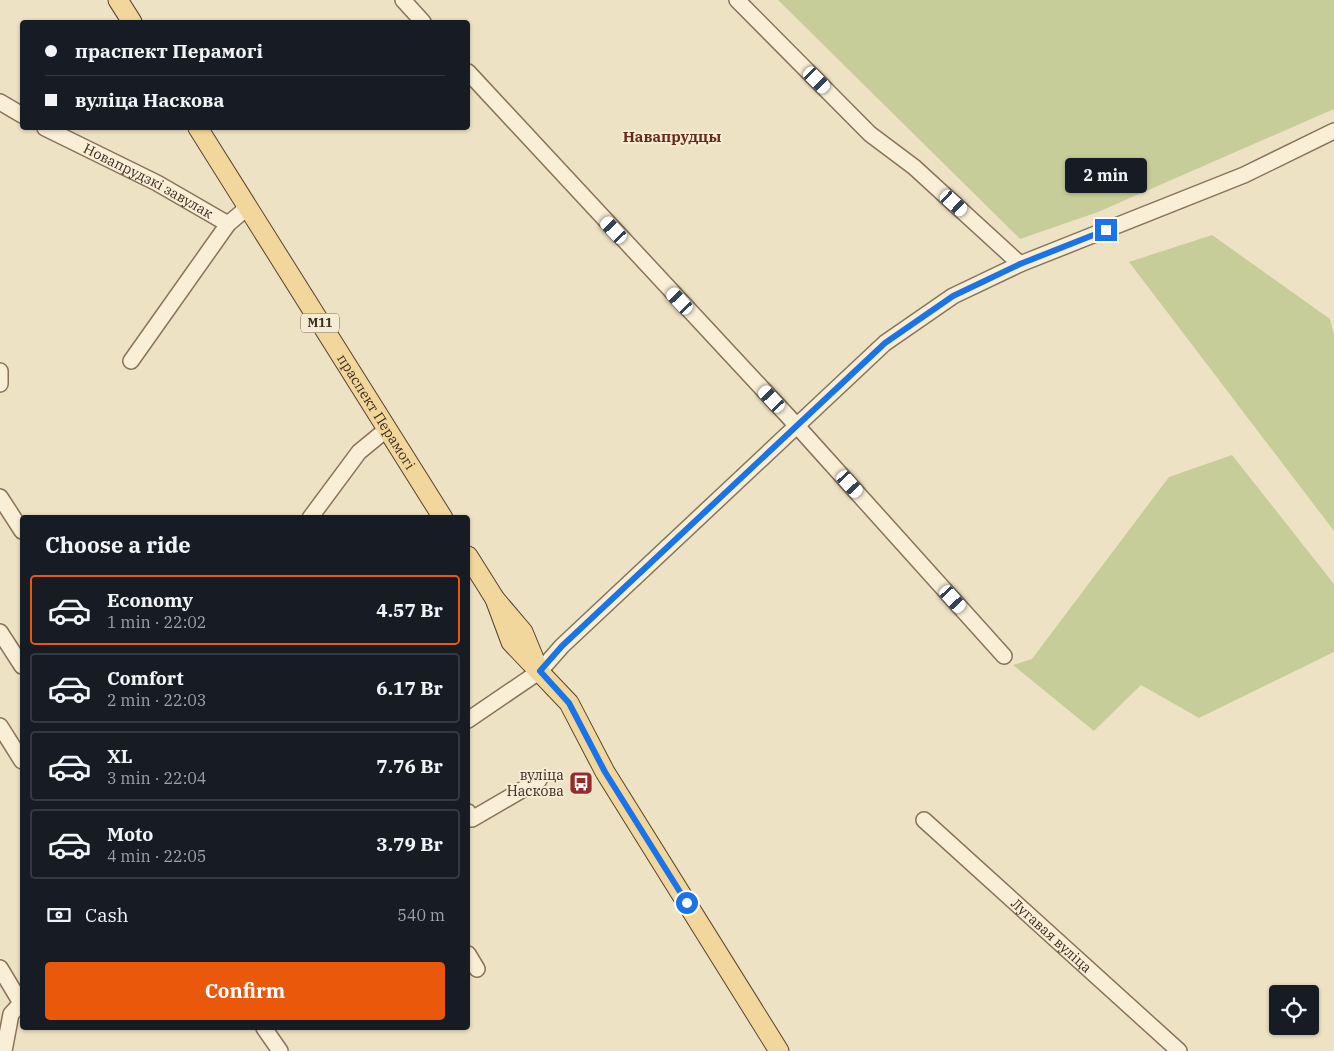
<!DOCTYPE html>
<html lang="en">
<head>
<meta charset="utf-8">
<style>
	body { margin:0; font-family:"IBM Plex Serif",serif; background:#20242c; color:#f1f3f6; height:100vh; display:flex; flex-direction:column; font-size:19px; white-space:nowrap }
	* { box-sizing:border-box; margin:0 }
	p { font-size:16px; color:#9ea1a6 }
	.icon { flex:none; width:28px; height:28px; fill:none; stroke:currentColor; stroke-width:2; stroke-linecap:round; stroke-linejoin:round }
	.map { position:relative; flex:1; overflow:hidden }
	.panel { position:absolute; left:20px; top:515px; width:450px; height:515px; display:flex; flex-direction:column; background:#171b24; border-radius:5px; box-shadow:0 1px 4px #0004 }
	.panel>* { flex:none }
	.guide { position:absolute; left:20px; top:20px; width:450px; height:110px; border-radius:5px; box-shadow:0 1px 4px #0004; display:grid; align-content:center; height:110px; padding:0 25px; background:#171b24 }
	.buttons { position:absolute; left:1269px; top:985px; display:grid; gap:10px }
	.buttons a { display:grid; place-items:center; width:50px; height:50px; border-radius:5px; background:#171b24; box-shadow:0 1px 4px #0004; font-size:25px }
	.end { position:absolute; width:22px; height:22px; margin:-11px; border:6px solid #1a73e8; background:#fff; box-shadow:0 0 0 2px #fff }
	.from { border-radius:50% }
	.bubble { position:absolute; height:35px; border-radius:5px; background:#171b24; box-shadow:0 1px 4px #0004; font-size:16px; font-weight:800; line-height:35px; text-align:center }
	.car { position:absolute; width:15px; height:30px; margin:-15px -8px; border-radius:6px; box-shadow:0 0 4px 1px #0007; background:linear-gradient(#fff 24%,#345 0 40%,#fff 0 76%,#345 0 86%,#fff 0) }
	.guide b { display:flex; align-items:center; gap:18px; height:48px; font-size:19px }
	.guide b+b { border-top:1px solid #363941 }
	.guide i { width:12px; height:12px; background:#f1f3f6 }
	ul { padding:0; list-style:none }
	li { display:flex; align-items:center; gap:15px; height:70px; margin:0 10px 8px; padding:0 15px; border:2px solid #363941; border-radius:5px }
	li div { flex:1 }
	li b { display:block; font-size:19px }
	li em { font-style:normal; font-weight:800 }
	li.selected { border-color:#ea580c }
	li>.icon { width:45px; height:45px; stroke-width:1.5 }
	h2 { padding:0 25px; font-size:22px; line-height:60px }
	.pay { display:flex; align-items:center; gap:12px; height:55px; padding:0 25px; font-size:19px }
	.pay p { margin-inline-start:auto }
	.button { display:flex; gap:10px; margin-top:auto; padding:10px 25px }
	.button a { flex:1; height:58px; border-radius:5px; background:#ea580c; color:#fff; font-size:20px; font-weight:800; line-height:58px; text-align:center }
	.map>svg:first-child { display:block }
	.green { fill:#c7cd98 }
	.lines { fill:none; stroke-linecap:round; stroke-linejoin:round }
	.minor-casing { stroke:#89735a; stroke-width:18 }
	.major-casing { stroke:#57412e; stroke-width:21 }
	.minor { stroke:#f9efd7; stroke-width:15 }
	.major { stroke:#f2d79c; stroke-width:19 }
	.route { stroke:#1a73e8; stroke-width:6 }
	.labels { text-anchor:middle; stroke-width:4; stroke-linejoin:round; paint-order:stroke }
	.shield { fill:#f6ecd4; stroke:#726555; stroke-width:1 }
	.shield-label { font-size:12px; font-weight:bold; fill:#392b1e }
	.street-label { font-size:14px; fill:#392b1e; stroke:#f6ecd4 }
	.poi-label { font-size:14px; fill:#392b1e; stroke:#f6ecd4; text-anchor:end }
	.neighbourhood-label { font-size:15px; font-weight:bold; fill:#662d1d; stroke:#f6ecd4 }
</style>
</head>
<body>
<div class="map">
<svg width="1334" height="1051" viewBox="0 0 1334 1051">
	<rect width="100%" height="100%" fill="#eee2c4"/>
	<!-- green -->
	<g class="green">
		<polygon points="778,0 1334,0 1334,109 1098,212 1020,239"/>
		<polygon points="1212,235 1330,319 1334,335 1334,531 1129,262"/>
		<polygon points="1232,455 1334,584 1334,652 1199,718 1141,685 1094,731 1013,665 1032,659 1169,477"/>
	</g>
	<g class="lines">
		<!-- minor casing -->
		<g class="minor-casing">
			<g id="minor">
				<polyline points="403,0 423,22"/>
				<polyline points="737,0 870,134 914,167 1020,264"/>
				<polyline points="468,72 798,427 1004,656"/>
				<polyline points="0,102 22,115"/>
				<path id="s1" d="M45,128L157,183L228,224L248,207"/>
				<polyline points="131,361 228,224"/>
				<polyline points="0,371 0,384"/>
				<polyline points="0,497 22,531"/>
				<polyline points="310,518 359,452 387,429"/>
				<polyline points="0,632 22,666"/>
				<polyline points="468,720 540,671 562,646 885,343 953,296 1020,264 1244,175 1334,131"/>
				<polyline points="0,726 22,761"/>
				<polyline points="468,812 472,819 539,780"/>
				<path id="s2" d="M924,820L1179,1051"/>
				<polyline points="468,954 477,969"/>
				<polyline points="0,968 21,1003"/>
				<polyline points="264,1028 280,1051"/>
				<polyline points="4,1051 11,1014 22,1002"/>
			</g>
		</g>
		<!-- major casing -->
		<g class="major-casing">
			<g id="major">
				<polyline points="118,0 132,22"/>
				<path id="s3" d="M198,128L443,518"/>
				<polyline points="468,556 495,599 523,632 535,661"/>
				<polyline points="495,599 511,642 569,703 605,772 779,1051"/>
			</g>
		</g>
		<!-- minor -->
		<use href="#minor" class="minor"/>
		<!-- major -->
		<use href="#major" class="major"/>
	</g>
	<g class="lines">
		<!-- route -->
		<polyline class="route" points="687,903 605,772 569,703 540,671 562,646 885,343 953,296 1020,264 1106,230"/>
	</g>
	<!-- icons -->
	<defs>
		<g id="bus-square" transform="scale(1.25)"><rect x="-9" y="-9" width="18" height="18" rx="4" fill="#992a2b" stroke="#f6ecd4"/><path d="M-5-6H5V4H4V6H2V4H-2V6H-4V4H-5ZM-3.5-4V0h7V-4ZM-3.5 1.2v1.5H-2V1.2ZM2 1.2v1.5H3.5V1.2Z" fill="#fff"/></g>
	</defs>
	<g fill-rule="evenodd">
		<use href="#bus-square" x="581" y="783"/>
	</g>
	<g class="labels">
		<!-- shield labels -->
		<rect class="shield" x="301" y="313.5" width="38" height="19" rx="4"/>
		<g class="shield-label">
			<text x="320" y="327">М11</text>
		</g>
		<!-- street labels -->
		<g class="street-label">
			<text dy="5" stroke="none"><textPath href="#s1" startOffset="116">Новапрудзкі завулак</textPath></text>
			<text dy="5" stroke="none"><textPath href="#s3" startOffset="335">праспект Перамогі</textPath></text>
			<text dy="5" stroke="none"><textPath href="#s2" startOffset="172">Лугавая вуліца</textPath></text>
		</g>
		<!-- poi labels -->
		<g class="poi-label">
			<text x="564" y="780">вуліца<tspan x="564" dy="16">Наскова</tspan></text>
		</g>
		<!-- neighbourhood labels -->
		<g class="neighbourhood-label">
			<text x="672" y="142">Навапрудцы</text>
		</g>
	</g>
</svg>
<div class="buttons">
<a><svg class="icon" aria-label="locate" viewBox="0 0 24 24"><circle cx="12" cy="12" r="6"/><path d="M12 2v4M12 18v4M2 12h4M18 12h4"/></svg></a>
</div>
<i class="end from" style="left:687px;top:903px"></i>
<i class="end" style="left:1106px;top:230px"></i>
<div class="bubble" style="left:1065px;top:158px;width:82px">2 min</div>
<i class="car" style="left:817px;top:80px;rotate:135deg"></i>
<i class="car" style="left:954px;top:203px;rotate:132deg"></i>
<i class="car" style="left:614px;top:230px;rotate:317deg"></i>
<i class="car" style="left:680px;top:301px;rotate:317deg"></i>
<i class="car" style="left:772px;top:399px;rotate:317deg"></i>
<i class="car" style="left:850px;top:484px;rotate:138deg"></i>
<i class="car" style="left:953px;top:599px;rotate:138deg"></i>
<div class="guide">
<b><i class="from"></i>праспект Перамогі</b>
<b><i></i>вуліца Наскова</b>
</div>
<section class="panel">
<h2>Choose a ride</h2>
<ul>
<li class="selected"><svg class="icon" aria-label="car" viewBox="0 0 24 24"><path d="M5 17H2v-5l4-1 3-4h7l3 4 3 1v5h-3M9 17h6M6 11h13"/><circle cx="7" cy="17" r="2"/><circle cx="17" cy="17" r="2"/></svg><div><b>Economy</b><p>1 min · 22:02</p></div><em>4.57 Br</em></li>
<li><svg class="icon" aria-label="car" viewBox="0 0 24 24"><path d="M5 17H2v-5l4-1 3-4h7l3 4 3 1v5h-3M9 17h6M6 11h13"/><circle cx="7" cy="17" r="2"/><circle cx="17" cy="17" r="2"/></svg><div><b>Comfort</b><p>2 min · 22:03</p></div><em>6.17 Br</em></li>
<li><svg class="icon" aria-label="car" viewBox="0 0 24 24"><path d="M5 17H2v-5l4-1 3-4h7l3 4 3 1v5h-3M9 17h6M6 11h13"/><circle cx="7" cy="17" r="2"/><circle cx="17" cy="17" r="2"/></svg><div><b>XL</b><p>3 min · 22:04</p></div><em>7.76 Br</em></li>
<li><svg class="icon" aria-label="car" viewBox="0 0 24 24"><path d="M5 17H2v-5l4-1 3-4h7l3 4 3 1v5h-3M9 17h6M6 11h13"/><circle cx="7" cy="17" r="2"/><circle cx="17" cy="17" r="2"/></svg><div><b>Moto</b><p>4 min · 22:05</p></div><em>3.79 Br</em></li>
</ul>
<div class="pay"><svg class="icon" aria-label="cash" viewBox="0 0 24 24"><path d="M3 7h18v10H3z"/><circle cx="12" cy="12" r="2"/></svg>Cash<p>540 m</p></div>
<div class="button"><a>Confirm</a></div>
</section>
</div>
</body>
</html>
